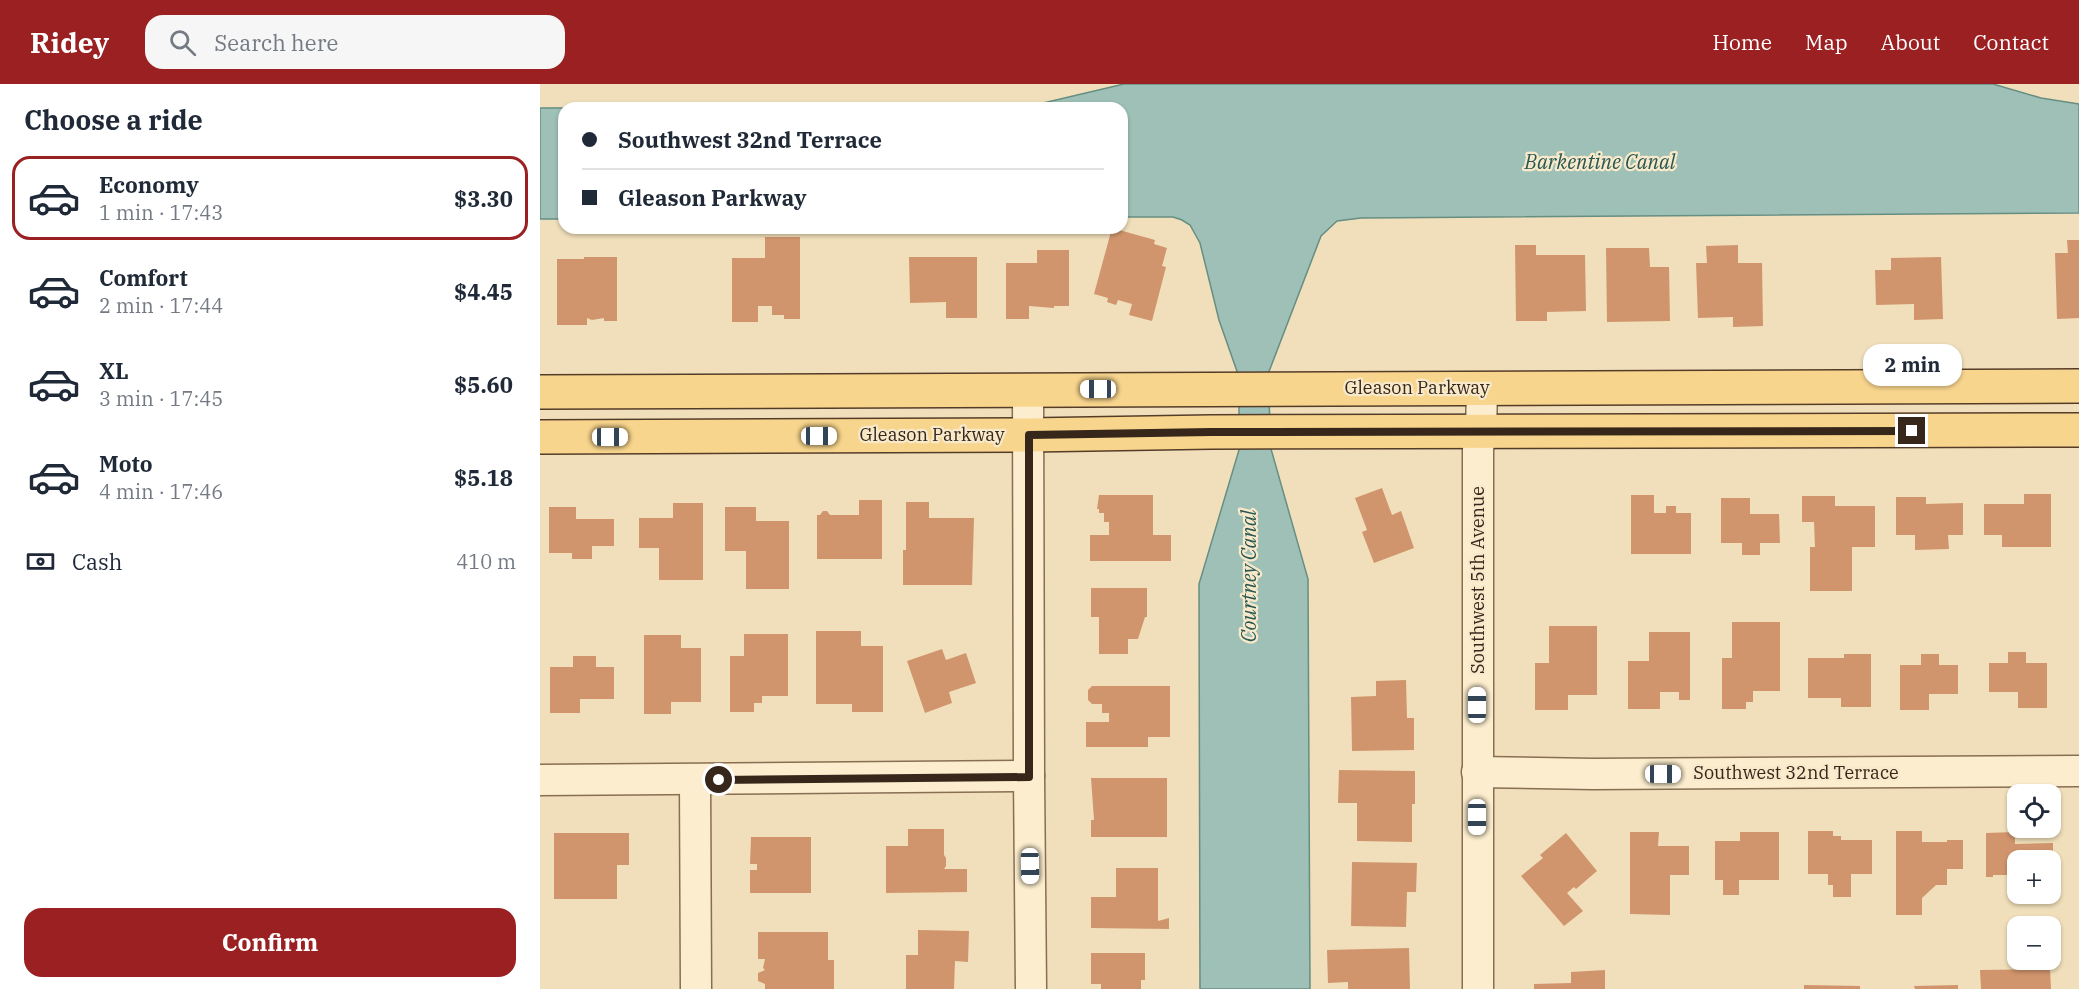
<!DOCTYPE html>
<html lang="en">
<head>
<meta charset="utf-8">
<style>
	body { margin:0; font-family:"IBM Plex Serif",serif; background:#f6f6f7; color:#1f2937; height:100vh; display:flex; flex-direction:column; font-size:22px; white-space:nowrap }
	* { box-sizing:border-box; margin:0 }
	p { font-size:20px; color:#747a83 }
	.icon { flex:none; width:33px; height:33px; fill:none; stroke:currentColor; stroke-width:2; stroke-linecap:round; stroke-linejoin:round }
	.map { position:relative; flex:1; overflow:hidden }
	.side { display:flex; flex-direction:column; background:#fff; width:540px }
	.side>* { flex:none }
	.top-card { position:absolute; left:18px; top:18px; width:570px; height:132px; border-radius:18px; box-shadow:0 2px 4px #0004; display:grid; align-content:center; height:132px; padding:0 24px; background:#fff }
	.buttons { position:absolute; left:1467px; top:700px; display:grid; gap:12px }
	.buttons a { display:grid; place-items:center; width:54px; height:54px; border-radius:12px; background:#fff; box-shadow:0 2px 4px #0004; font-size:30px }
	.end { position:absolute; width:27px; height:27px; margin:-14px; border:8px solid #36271a; background:#fff; box-shadow:0 0 0 3px #fff }
	.from { border-radius:50% }
	.bubble { position:absolute; height:42px; border-radius:18px; background:#fff; box-shadow:0 2px 4px #0004; font-size:20px; font-weight:800; line-height:42px; text-align:center }
	.car { position:absolute; width:18px; height:36px; margin:-18px -9px; border-radius:8px; box-shadow:0 0 4px 2px #0007; background:linear-gradient(#fff 24%,#345 0 40%,#fff 0 76%,#345 0 86%,#fff 0) }
	.top-card b { display:flex; align-items:center; gap:21px; height:57px; font-size:22px }
	.top-card b+b { border-top:2px solid #e0e1e3 }
	.top-card i { width:15px; height:15px; background:#1f2937 }
	ul { padding:0; list-style:none }
	li { display:flex; align-items:center; gap:18px; height:84px; margin:0 12px 9px; padding:0 12px; border:3px solid transparent; border-radius:18px }
	li div { flex:1 }
	li b { display:block; font-size:22px }
	li em { font-style:normal; font-weight:800 }
	li.active { border-color:#9b2022 }
	li>.icon { width:54px; height:54px; stroke-width:1.5 }
	h2 { padding:0 24px; font-size:27px; line-height:72px }
	.pay { display:flex; align-items:center; gap:15px; height:66px; padding:0 24px; font-size:22px }
	.pay p { margin-inline-start:auto }
	.action { display:flex; gap:12px; margin-top:auto; padding:12px 24px }
	.action a { flex:1; height:69px; border-radius:18px; background:#9b2022; color:#fff; font-size:24px; font-weight:800; line-height:69px; text-align:center }
	header { display:flex; align-items:center; gap:36px; box-sizing:border-box; height:84px; padding:0 30px; background:#9b2022; color:#fff }
	header strong { font-size:28px }
	nav { display:flex; gap:33px; margin-inline-start:auto; font-size:21px }
	.search { width:420px; height:54px; background:#f6f6f7; display:flex; align-items:center; gap:15px; box-sizing:border-box; padding:0 21px; border-radius:18px; color:#747a83; font-size:22px }
	main { display:flex; flex:1; min-height:0 }
	.map>svg:first-child { display:block }
	.water { fill:#9fc0b6; stroke:#668e83; stroke-width:1.5 }
	.building { fill:#d1956d }
	.lines { fill:none; stroke-linecap:round; stroke-linejoin:round }
	.minor-casing { stroke:#886e53; stroke-width:33 }
	.major-casing { stroke:#553c29; stroke-width:36 }
	.minor { stroke:#fbedcd; stroke-width:30 }
	.major { stroke:#f8d58d; stroke-width:33 }
	.route { stroke:#36271a; stroke-width:8 }
	.labels { text-anchor:middle; stroke-width:4.5; stroke-linejoin:round; paint-order:stroke }
	.street-label { font-size:18px; fill:#36271a; stroke:#f7e9ca }
	.water-label { font-size:20px; font-style:italic; fill:#275753; stroke:#f7e9ca }
</style>
</head>
<body>
<header>
<strong>Ridey</strong>
<div class="search"><svg class="icon" aria-label="search" viewBox="0 0 24 24"><circle cx="10" cy="10" r="6"/><path d="M15 15l6 6"/></svg>Search here</div>
<nav><a>Home</a><a>Map</a><a>About</a><a>Contact</a></nav>
</header>
<main>
<section class="side">
<h2>Choose a ride</h2>
<ul>
<li class="active"><svg class="icon" aria-label="car" viewBox="0 0 24 24"><path d="M5 17H2v-5l4-1 3-4h7l3 4 3 1v5h-3M9 17h6M6 11h13"/><circle cx="7" cy="17" r="2"/><circle cx="17" cy="17" r="2"/></svg><div><b>Economy</b><p>1 min · 17:43</p></div><em>$3.30</em></li>
<li><svg class="icon" aria-label="car" viewBox="0 0 24 24"><path d="M5 17H2v-5l4-1 3-4h7l3 4 3 1v5h-3M9 17h6M6 11h13"/><circle cx="7" cy="17" r="2"/><circle cx="17" cy="17" r="2"/></svg><div><b>Comfort</b><p>2 min · 17:44</p></div><em>$4.45</em></li>
<li><svg class="icon" aria-label="car" viewBox="0 0 24 24"><path d="M5 17H2v-5l4-1 3-4h7l3 4 3 1v5h-3M9 17h6M6 11h13"/><circle cx="7" cy="17" r="2"/><circle cx="17" cy="17" r="2"/></svg><div><b>XL</b><p>3 min · 17:45</p></div><em>$5.60</em></li>
<li><svg class="icon" aria-label="car" viewBox="0 0 24 24"><path d="M5 17H2v-5l4-1 3-4h7l3 4 3 1v5h-3M9 17h6M6 11h13"/><circle cx="7" cy="17" r="2"/><circle cx="17" cy="17" r="2"/></svg><div><b>Moto</b><p>4 min · 17:46</p></div><em>$5.18</em></li>
</ul>
<div class="pay"><svg class="icon" aria-label="cash" viewBox="0 0 24 24"><path d="M3 7h18v10H3z"/><circle cx="12" cy="12" r="2"/></svg>Cash<p>410 m</p></div>
<div class="action"><a>Confirm</a></div>
</section>
<div class="map">
<svg width="1539" height="905" viewBox="0 0 1539 905">
	<rect width="100%" height="100%" fill="#f0dfba"/>
	<!-- water -->
	<polygon class="water" points="584,0 1453,0 1501,14 1539,20 1539,129 821,134 797,137 781,152 728,290 731,365 768,495 770,905 660,905 659,500 699,366 699,293 679,236 660,159 650,141 642,136 633,133 582,133 582,24 24,24 24,135 0,135 0,24 402,23 499,20"/>
	<!-- building -->
	<g class="building">
		<polygon points="572,144 615,156 614,160 627,164 622,182 626,183 612,237 589,231 592,220 578,216 576,221 567,218 568,214 554,210"/>
		<polygon points="225,153 260,153 260,235 244,235 244,231 232,231 232,222 218,222 218,238 192,238 192,174 225,174"/>
		<polygon points="1527,156 1539,156 1539,234 1517,235 1515,169 1528,169"/>
		<polygon points="975,161 996,161 996,171 1045,171 1046,227 1007,228 1007,237 976,237"/>
		<polygon points="1198,161 1198,179 1222,179 1223,242 1193,243 1193,233 1158,234 1156,179 1167,179 1166,162"/>
		<polygon points="1066,164 1109,164 1110,183 1129,183 1130,237 1067,238"/>
		<polygon points="497,166 529,166 529,222 514,222 514,224 489,222 489,235 466,235 466,179 497,179"/>
		<polygon points="44,173 77,173 77,237 64,237 64,234 52,236 47,234 47,241 17,241 17,175 44,175"/>
		<polygon points="369,173 437,173 437,234 406,234 406,218 370,219"/>
		<polygon points="1401,173 1403,235 1374,236 1374,220 1336,221 1335,186 1351,186 1351,174"/>
		<polygon points="842,404 852,431 861,427 874,464 834,479 822,448 827,446 815,414"/>
		<polygon points="1484,410 1511,410 1511,463 1462,463 1462,451 1444,451 1444,420 1484,420"/>
		<polygon points="559,411 613,411 613,451 631,451 631,477 550,477 550,451 569,451 569,438 564,438 564,429 559,429 559,425 557,425"/>
		<polygon points="1091,411 1114,411 1114,429 1126,429 1126,422 1136,422 1136,429 1151,429 1151,470 1091,470"/>
		<polygon points="1262,412 1295,412 1295,422 1335,422 1335,463 1312,463 1312,507 1270,507 1270,463 1275,463 1274,438 1262,438"/>
		<polygon points="1356,413 1386,413 1386,420 1423,419 1423,451 1408,451 1409,465 1375,466 1375,451 1356,451"/>
		<polygon points="1181,414 1210,414 1210,430 1239,430 1240,459 1220,459 1220,471 1202,471 1202,459 1181,459"/>
		<polygon points="319,416 342,416 342,475 277,475 277,431 280,431 283,427 287,427 290,431 319,431"/>
		<polygon points="366,418 389,418 389,434 434,434 432,501 363,501 363,466 366,466"/>
		<polygon points="133,419 163,419 163,496 119,496 119,464 99,464 99,434 133,434"/>
		<polygon points="9,423 36,423 36,435 74,435 74,462 52,462 52,475 32,475 32,469 9,469"/>
		<polygon points="185,423 216,423 216,437 249,437 249,505 206,505 206,467 185,467"/>
		<polygon points="551,504 607,504 607,533 605,533 598,555 588,555 588,570 559,570 559,533 551,533"/>
		<polygon points="1192,538 1240,538 1240,607 1213,607 1213,618 1206,618 1206,625 1182,625 1182,574 1192,574"/>
		<polygon points="1009,542 1057,542 1057,611 1028,611 1028,626 995,626 995,579 1009,579"/>
		<polygon points="276,547 321,547 321,562 343,562 343,628 312,628 312,620 276,620"/>
		<polygon points="1109,548 1150,548 1150,616 1139,616 1139,608 1120,608 1120,625 1088,625 1088,577 1109,577"/>
		<polygon points="204,550 248,550 248,612 222,612 222,619 214,619 214,628 190,628 190,572 204,572"/>
		<polygon points="104,551 141,551 141,564 161,564 161,618 131,618 131,630 104,630"/>
		<polygon points="402,565 406,576 426,569 436,599 409,608 412,619 385,629 367,577"/>
		<polygon points="1468,568 1486,568 1486,579 1507,579 1507,624 1478,624 1478,608 1449,608 1449,579 1468,579"/>
		<polygon points="1304,570 1331,570 1331,623 1301,623 1301,614 1268,614 1268,574 1304,574"/>
		<polygon points="1381,570 1399,570 1399,581 1418,581 1418,610 1389,610 1389,626 1360,626 1360,581 1381,581"/>
		<polygon points="33,572 56,572 56,583 74,583 74,615 40,615 40,629 10,629 10,583 33,583"/>
		<polygon points="866,596 867,634 874,634 874,666 812,667 811,613 836,612 836,597"/>
		<polygon points="552,602 630,602 630,653 608,653 608,663 546,663 546,638 569,638 569,629 562,629 562,620 552,620 548,616 548,606"/>
		<polygon points="799,686 875,687 875,720 872,720 872,758 817,757 817,719 798,719"/>
		<polygon points="551,694 627,694 627,753 551,753 551,736 554,736"/>
		<polygon points="368,745 404,745 404,771 406,774 406,782 404,785 427,785 427,808 346,809 346,762 368,762"/>
		<polygon points="1268,747 1293,747 1293,752 1301,752 1301,756 1332,756 1332,790 1311,790 1311,813 1293,813 1293,801 1288,801 1288,790 1268,790"/>
		<polygon points="1356,747 1382,747 1382,758 1407,758 1407,756 1423,756 1423,785 1407,785 1407,801 1396,801 1382,814 1382,831 1356,831"/>
		<polygon points="1090,748 1119,748 1118,762 1149,762 1149,791 1130,791 1130,831 1090,830"/>
		<polygon points="1200,748 1239,748 1239,796 1199,796 1199,811 1183,811 1183,796 1175,796 1175,757 1200,757"/>
		<polygon points="1475,748 1475,760 1513,759 1513,790 1510,790 1510,777 1478,777 1478,802 1473,802 1473,791 1453,791 1453,793 1446,793 1446,749"/>
		<polygon points="14,749 89,749 89,781 77,781 77,815 14,815"/>
		<polygon points="1026,749 1057,787 1036,805 1034,803 1027,809 1043,827 1024,842 981,792 1003,774 1000,771"/>
		<polygon points="211,753 271,753 271,809 210,809 210,786 217,786 217,780 210,780"/>
		<polygon points="812,778 877,779 876,808 867,808 866,843 811,842"/>
		<polygon points="576,784 618,784 618,837 629,834 629,845 551,844 551,813 576,813"/>
		<polygon points="378,846 429,847 428,878 415,877 414,905 366,905 366,871 378,871"/>
		<polygon points="218,848 288,848 288,876 294,876 294,905 225,905 225,900 218,897 218,889 225,886 223,884 225,875 218,875"/>
		<polygon points="869,864 870,905 808,905 808,898 788,899 787,866"/>
		<polygon points="551,869 605,869 605,896 601,896 601,905 561,905 561,900 551,900"/>
		<polygon points="1510,885 1511,905 1441,905 1440,886"/>
		<polygon points="1065,886 1065,905 994,905 994,900 1031,899 1031,888"/>
		<polygon points="1264,901 1320,902 1320,905 1264,905"/>
		<polygon points="1418,901 1418,905 1375,905 1374,902"/>
	</g>
	<g class="lines">
		<!-- minor casing -->
		<g class="minor-casing">
			<g id="minor">
				<polyline points="488,306 489,692 491,905"/>
				<polyline points="937,688 1053,690 1539,687"/>
				<polyline points="0,696 489,692"/>
				<polyline points="155,696 156,905"/>
				<polyline points="938,905 938,365 941,349 942,304"/>
			</g>
		</g>
		<!-- major casing -->
		<g class="major-casing">
			<g id="major">
				<polyline points="0,308 1539,302"/>
				<polyline points="0,353 489,351 671,348 1539,346"/>
			</g>
		</g>
		<!-- minor -->
		<use href="#minor" class="minor"/>
		<!-- major -->
		<use href="#major" class="major"/>
	</g>
	<g class="lines">
		<!-- route -->
		<polyline class="route" points="179,696 489,693 489,351 671,348 1372,347"/>
	</g>
	<g class="labels">
		<!-- street labels -->
		<g class="street-label">
			<text x="877" y="310">Gleason Parkway</text>
			<text x="392" y="357">Gleason Parkway</text>
			<text transform="translate(938 496) rotate(-90)" y="6">Southwest 5th Avenue</text>
			<text x="1256" y="695">Southwest 32nd Terrace</text>
		</g>
		<!-- water labels -->
		<g class="water-label">
			<text x="1060" y="85">Barkentine Canal</text>
			<text transform="translate(709 492) rotate(-90)" y="7">Courtney Canal</text>
		</g>
	</g>
</svg>
<div class="buttons">
<a><svg class="icon" aria-label="locate" viewBox="0 0 24 24"><circle cx="12" cy="12" r="6"/><path d="M12 2v4M12 18v4M2 12h4M18 12h4"/></svg></a>
<a>+</a>
<a>−</a>
</div>
<i class="end from" style="left:179px;top:696px"></i>
<i class="end" style="left:1372px;top:347px"></i>
<div class="bubble" style="left:1323px;top:260px;width:99px">2 min</div>
<i class="car" style="left:558px;top:305px;rotate:270deg"></i>
<i class="car" style="left:279px;top:352px;rotate:90deg"></i>
<i class="car" style="left:70px;top:353px;rotate:90deg"></i>
<i class="car" style="left:937px;top:621px;rotate:0deg"></i>
<i class="car" style="left:1123px;top:690px;rotate:90deg"></i>
<i class="car" style="left:937px;top:733px;rotate:180deg"></i>
<i class="car" style="left:490px;top:782px;rotate:179deg"></i>
<div class="top-card">
<b><i class="from"></i>Southwest 32nd Terrace</b>
<b><i></i>Gleason Parkway</b>
</div>
</div>
</main>
</body>
</html>
